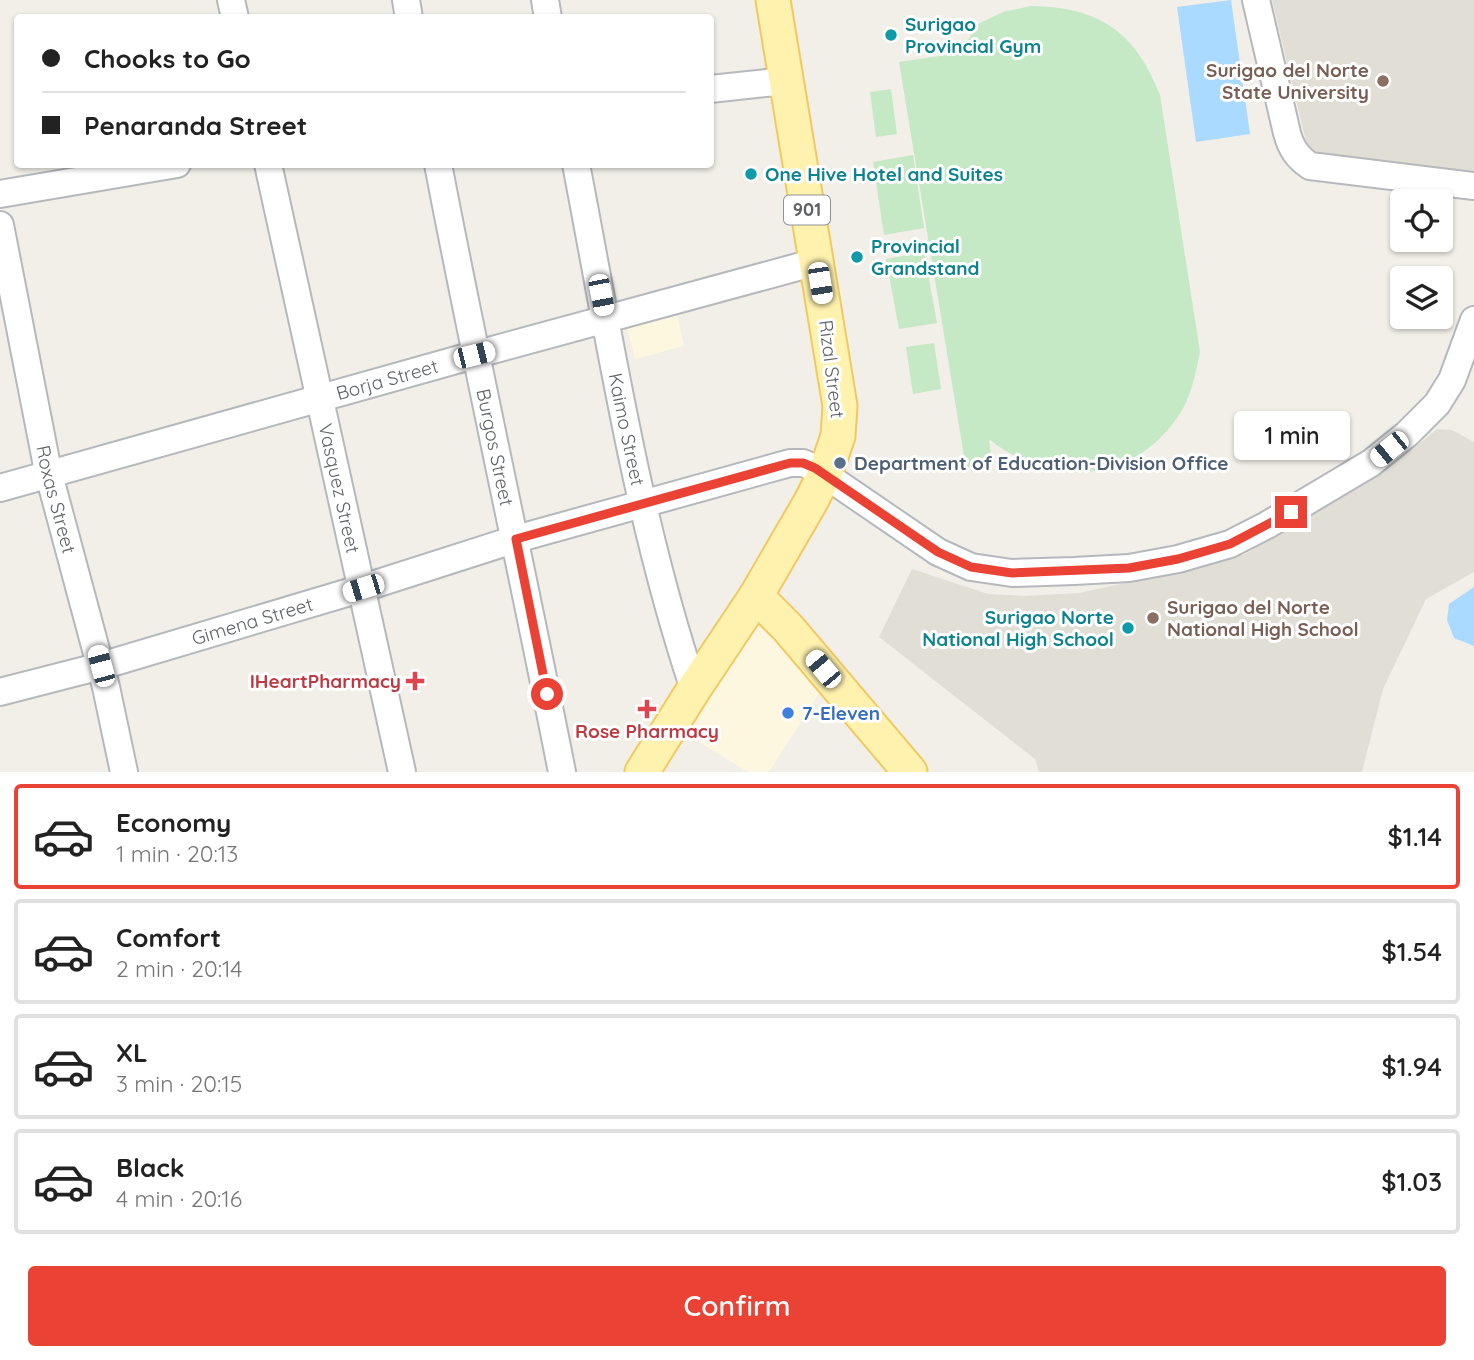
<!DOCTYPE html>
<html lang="en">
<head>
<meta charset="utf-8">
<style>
	body { margin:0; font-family:Quicksand,sans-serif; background:#f6f6f6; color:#222; height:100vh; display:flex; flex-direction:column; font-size:26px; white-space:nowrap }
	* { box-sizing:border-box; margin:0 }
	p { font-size:23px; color:#767676 }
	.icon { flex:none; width:38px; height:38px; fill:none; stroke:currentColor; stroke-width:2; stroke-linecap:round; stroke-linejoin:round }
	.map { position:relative; height:772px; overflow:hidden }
	.panel { display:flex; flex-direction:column; background:#fff; flex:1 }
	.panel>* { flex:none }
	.guide { position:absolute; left:14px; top:14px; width:700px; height:154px; border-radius:7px; box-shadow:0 2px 5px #0004; display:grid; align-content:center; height:154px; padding:0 28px; background:#fff }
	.controls { position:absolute; left:1390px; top:189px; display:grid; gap:14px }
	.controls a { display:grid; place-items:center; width:63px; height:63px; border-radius:7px; background:#fff; box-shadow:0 2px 5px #0004; font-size:35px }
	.end { position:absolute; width:32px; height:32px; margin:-16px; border:9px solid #ea4335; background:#fff; box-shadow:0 0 0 4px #fff }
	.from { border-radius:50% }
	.bubble { position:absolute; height:49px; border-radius:7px; background:#fff; box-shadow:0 2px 5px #0004; font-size:23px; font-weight:600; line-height:49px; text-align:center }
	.car { position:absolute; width:21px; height:42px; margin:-21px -10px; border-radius:9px; box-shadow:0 0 5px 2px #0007; background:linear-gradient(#fff 24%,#345 0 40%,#fff 0 76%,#345 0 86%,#fff 0) }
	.guide b { display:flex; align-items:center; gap:24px; height:66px; font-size:26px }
	.guide b+b { border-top:2px solid #e0e0e0 }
	.guide i { width:18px; height:18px; background:#222 }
	ul { padding:12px 0 0; list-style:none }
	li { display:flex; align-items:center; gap:21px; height:105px; margin:0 14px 10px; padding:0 14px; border:4px solid #e0e0e0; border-radius:7px }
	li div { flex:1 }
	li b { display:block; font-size:26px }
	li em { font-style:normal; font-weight:600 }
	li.selected { border-color:#ea4335 }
	li>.icon { width:63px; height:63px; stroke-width:1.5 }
	.action { display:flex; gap:14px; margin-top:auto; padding:14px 28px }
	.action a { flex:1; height:80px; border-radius:7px; background:#ea4335; color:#fff; font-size:28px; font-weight:600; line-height:80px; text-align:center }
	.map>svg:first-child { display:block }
	.commercial { fill:#fef7e0 }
	.education { fill:#e1ded6 }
	.green { fill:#c5e8c5 }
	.water { fill:#aadaff }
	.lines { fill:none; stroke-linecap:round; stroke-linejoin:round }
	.minor-casing { stroke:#b5b8bc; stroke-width:30 }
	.major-casing { stroke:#f2c960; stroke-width:37 }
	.minor { stroke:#fff; stroke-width:26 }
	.major { stroke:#fff2af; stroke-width:33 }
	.route { stroke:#ea4335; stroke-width:9 }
	.culture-dot { fill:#0f9aa8; stroke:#fff; stroke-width:2.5 }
	.education-dot { fill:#8d6e63; stroke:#fff; stroke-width:2.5 }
	.service-dot { fill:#5c6f8a; stroke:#fff; stroke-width:2.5 }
	.health-dot { fill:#e0444e; stroke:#fff; stroke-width:2.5 }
	.shop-dot { fill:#3f7fe0; stroke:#fff; stroke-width:2.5 }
	.labels { text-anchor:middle; stroke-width:6; stroke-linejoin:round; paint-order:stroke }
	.shield { fill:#fff; stroke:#8f9295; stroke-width:2 }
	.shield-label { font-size:18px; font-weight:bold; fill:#5f6368 }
	.culture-label { font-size:19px; font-weight:bold; fill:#0d838f; stroke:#fff; text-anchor:start }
	.education-label { font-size:19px; font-weight:bold; fill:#785e54; stroke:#fff; text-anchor:end }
	.street-label { font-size:19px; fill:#5f6368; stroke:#fff }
	.service-label { font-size:19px; font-weight:bold; fill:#4e5e75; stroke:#fff; text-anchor:start }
	.health-label { font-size:19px; font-weight:bold; fill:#be3a42; stroke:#fff; text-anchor:end }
	.shop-label { font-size:19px; font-weight:bold; fill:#366cbe; stroke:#fff; text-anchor:start }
</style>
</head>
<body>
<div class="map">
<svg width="1474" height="772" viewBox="0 0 1474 772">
	<rect width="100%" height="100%" fill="#f1efe8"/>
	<!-- commercial -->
	<g class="commercial">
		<polygon points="677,315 684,346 635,359 627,328"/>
		<polygon points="754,615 823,687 769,772 748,772 681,730"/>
	</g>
	<!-- education -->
	<g class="education">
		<polygon points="1272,0 1474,0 1474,178 1311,162"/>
		<polygon points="1437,429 1452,430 1474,442 1474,572 1426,599 1383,689 1362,772 1039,772 1035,759 879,637 912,569 988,594 1025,596 1079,593 1217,563 1245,554 1413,449"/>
	</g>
	<!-- green -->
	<g class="green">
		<path d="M1031,6C1099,7 1135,31 1160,95L1200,352C1195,375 1191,399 1177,418C1131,484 1049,488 989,439L992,462L966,468L899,62L960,53L978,24L1003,12Z"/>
		<polygon points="891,89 897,134 876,137 870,92"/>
		<polygon points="913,155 924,228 884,235 873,162"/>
		<polygon points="924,252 937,323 899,329 886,259"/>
		<polygon points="934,343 941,389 913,394 906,347"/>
	</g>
	<!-- water -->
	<g class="water">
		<polygon points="1231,0 1250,134 1196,142 1177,7"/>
		<polygon points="1474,587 1474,646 1454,638 1447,620 1449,604"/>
	</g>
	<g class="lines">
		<!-- minor casing -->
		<g class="minor-casing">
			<g id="minor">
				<polyline points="231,0 235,18"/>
				<polyline points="406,0 409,18"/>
				<polyline points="545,0 548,18"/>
				<path d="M1256,0L1287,133C1291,148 1297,157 1310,166L1474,186"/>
				<polyline points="710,89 785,81"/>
				<path id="s1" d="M268,164L402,772"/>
				<path id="s2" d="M438,164C477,368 522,569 562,772"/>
				<path id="s3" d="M576,164C610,340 637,519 694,689"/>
				<polyline points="0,194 177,164"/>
				<path id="s4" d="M0,225L48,471L106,687L124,772"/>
				<path id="s5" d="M0,488L474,355L816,262"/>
				<path id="s6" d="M0,692L101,666L363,588L516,539L790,463H803L815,468L938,552L971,567L1012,573L1074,571L1129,568L1178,559L1230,544L1267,525L1371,463L1407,434L1437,404L1452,380L1474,320"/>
			</g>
		</g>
		<!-- major casing -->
		<g class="major-casing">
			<g id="major">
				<polyline points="756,596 788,628 910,772"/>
				<polyline points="642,772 694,689 756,596 810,503 825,474 838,436 840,406 773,0"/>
			</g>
		</g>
		<!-- minor -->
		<use href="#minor" class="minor"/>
		<!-- major -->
		<use href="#major" class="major"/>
	</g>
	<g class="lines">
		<!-- route -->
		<polyline class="route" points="547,694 516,539 790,463 803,463 815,468 938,552 971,567 1012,573 1129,568 1178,559 1230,544 1291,512"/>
	</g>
	<!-- markers -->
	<g class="culture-dot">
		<circle cx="891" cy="35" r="7"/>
		<circle cx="751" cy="174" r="7"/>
		<circle cx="857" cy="257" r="7"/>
		<circle cx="1128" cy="628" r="7"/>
	</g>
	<g class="education-dot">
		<circle cx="1383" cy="81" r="7"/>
		<circle cx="1153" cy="618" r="7"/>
	</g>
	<circle class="service-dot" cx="840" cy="463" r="7"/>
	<g class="health-dot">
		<path d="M411.5 670.5h7v7h7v7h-7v7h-7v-7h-7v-7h7z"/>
		<path d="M643.5 698.5h7v7h7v7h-7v7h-7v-7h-7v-7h7z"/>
	</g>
	<circle class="shop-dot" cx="788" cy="713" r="7"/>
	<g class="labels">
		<!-- shield labels -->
		<rect class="shield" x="784" y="195.5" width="46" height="29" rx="5"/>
		<g class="shield-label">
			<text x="807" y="216">901</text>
		</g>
		<!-- culture labels -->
		<g class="culture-label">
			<text x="905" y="31">Surigao<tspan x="905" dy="22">Provincial Gym</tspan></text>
			<text x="765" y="181">One Hive Hotel and Suites</text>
			<text x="871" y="253">Provincial<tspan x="871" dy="22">Grandstand</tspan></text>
			<text x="1114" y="624" text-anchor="end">Surigao Norte<tspan x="1114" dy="22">National High School</tspan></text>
		</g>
		<!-- education labels -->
		<g class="education-label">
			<text x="1369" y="77">Surigao del Norte<tspan x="1369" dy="22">State University</tspan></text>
			<text x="1167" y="614" text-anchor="start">Surigao del Norte<tspan x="1167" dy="22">National High School</tspan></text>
		</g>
		<!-- street labels -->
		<g class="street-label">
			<text transform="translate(832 369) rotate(83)" y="7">Rizal Street</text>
			<text dy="7" stroke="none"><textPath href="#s5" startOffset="402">Borja Street</textPath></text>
			<text dy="7" stroke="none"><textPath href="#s3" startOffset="270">Kaimo Street</textPath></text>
			<text dy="7" stroke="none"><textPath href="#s2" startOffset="289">Burgos Street</textPath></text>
			<text dy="7" stroke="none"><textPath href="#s1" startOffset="332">Vasquez Street</textPath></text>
			<text dy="7" stroke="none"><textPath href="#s4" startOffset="280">Roxas Street</textPath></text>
			<text dy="7" stroke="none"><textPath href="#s6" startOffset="262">Gimena Street</textPath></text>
		</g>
		<!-- service labels -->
		<g class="service-label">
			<text x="854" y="470">Department of Education-Division Office</text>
		</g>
		<!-- health labels -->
		<g class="health-label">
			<text x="401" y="688">IHeartPharmacy</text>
			<text x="647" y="738" text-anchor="middle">Rose Pharmacy</text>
		</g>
		<!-- shop labels -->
		<g class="shop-label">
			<text x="802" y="720">7-Eleven</text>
		</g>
	</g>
</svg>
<div class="controls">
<a><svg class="icon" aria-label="locate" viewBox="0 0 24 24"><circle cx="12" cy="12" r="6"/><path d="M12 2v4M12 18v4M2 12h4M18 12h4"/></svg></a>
<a><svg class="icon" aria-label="layers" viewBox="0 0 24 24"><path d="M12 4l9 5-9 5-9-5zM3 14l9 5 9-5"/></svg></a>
</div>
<i class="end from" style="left:547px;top:694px"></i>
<i class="end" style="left:1291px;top:512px"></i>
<div class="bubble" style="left:1234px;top:411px;width:116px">1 min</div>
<i class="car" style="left:820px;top:283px;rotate:171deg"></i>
<i class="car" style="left:601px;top:295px;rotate:169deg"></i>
<i class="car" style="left:474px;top:355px;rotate:76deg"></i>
<i class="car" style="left:1389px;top:449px;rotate:231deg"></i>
<i class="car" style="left:363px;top:588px;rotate:253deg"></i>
<i class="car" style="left:101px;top:666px;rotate:345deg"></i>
<i class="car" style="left:823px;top:669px;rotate:320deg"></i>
<div class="guide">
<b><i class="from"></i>Chooks to Go</b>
<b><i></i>Penaranda Street</b>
</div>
</div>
<section class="panel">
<ul>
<li class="selected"><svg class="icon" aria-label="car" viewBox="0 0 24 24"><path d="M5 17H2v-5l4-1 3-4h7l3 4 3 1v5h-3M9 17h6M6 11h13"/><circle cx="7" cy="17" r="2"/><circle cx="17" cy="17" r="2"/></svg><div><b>Economy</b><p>1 min · 20:13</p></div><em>$1.14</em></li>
<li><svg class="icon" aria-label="car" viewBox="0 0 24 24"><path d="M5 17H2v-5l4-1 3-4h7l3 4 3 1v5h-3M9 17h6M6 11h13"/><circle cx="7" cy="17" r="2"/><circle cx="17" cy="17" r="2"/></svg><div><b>Comfort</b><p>2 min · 20:14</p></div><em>$1.54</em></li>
<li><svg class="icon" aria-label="car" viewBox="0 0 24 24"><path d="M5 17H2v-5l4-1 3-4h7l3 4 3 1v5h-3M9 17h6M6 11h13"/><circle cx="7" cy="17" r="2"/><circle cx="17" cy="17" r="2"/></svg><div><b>XL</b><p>3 min · 20:15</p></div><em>$1.94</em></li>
<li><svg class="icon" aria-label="car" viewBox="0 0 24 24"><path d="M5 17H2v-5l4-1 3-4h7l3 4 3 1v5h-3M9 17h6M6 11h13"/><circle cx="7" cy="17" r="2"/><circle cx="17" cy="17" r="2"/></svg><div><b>Black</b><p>4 min · 20:16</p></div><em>$1.03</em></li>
</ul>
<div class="action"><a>Confirm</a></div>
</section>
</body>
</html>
